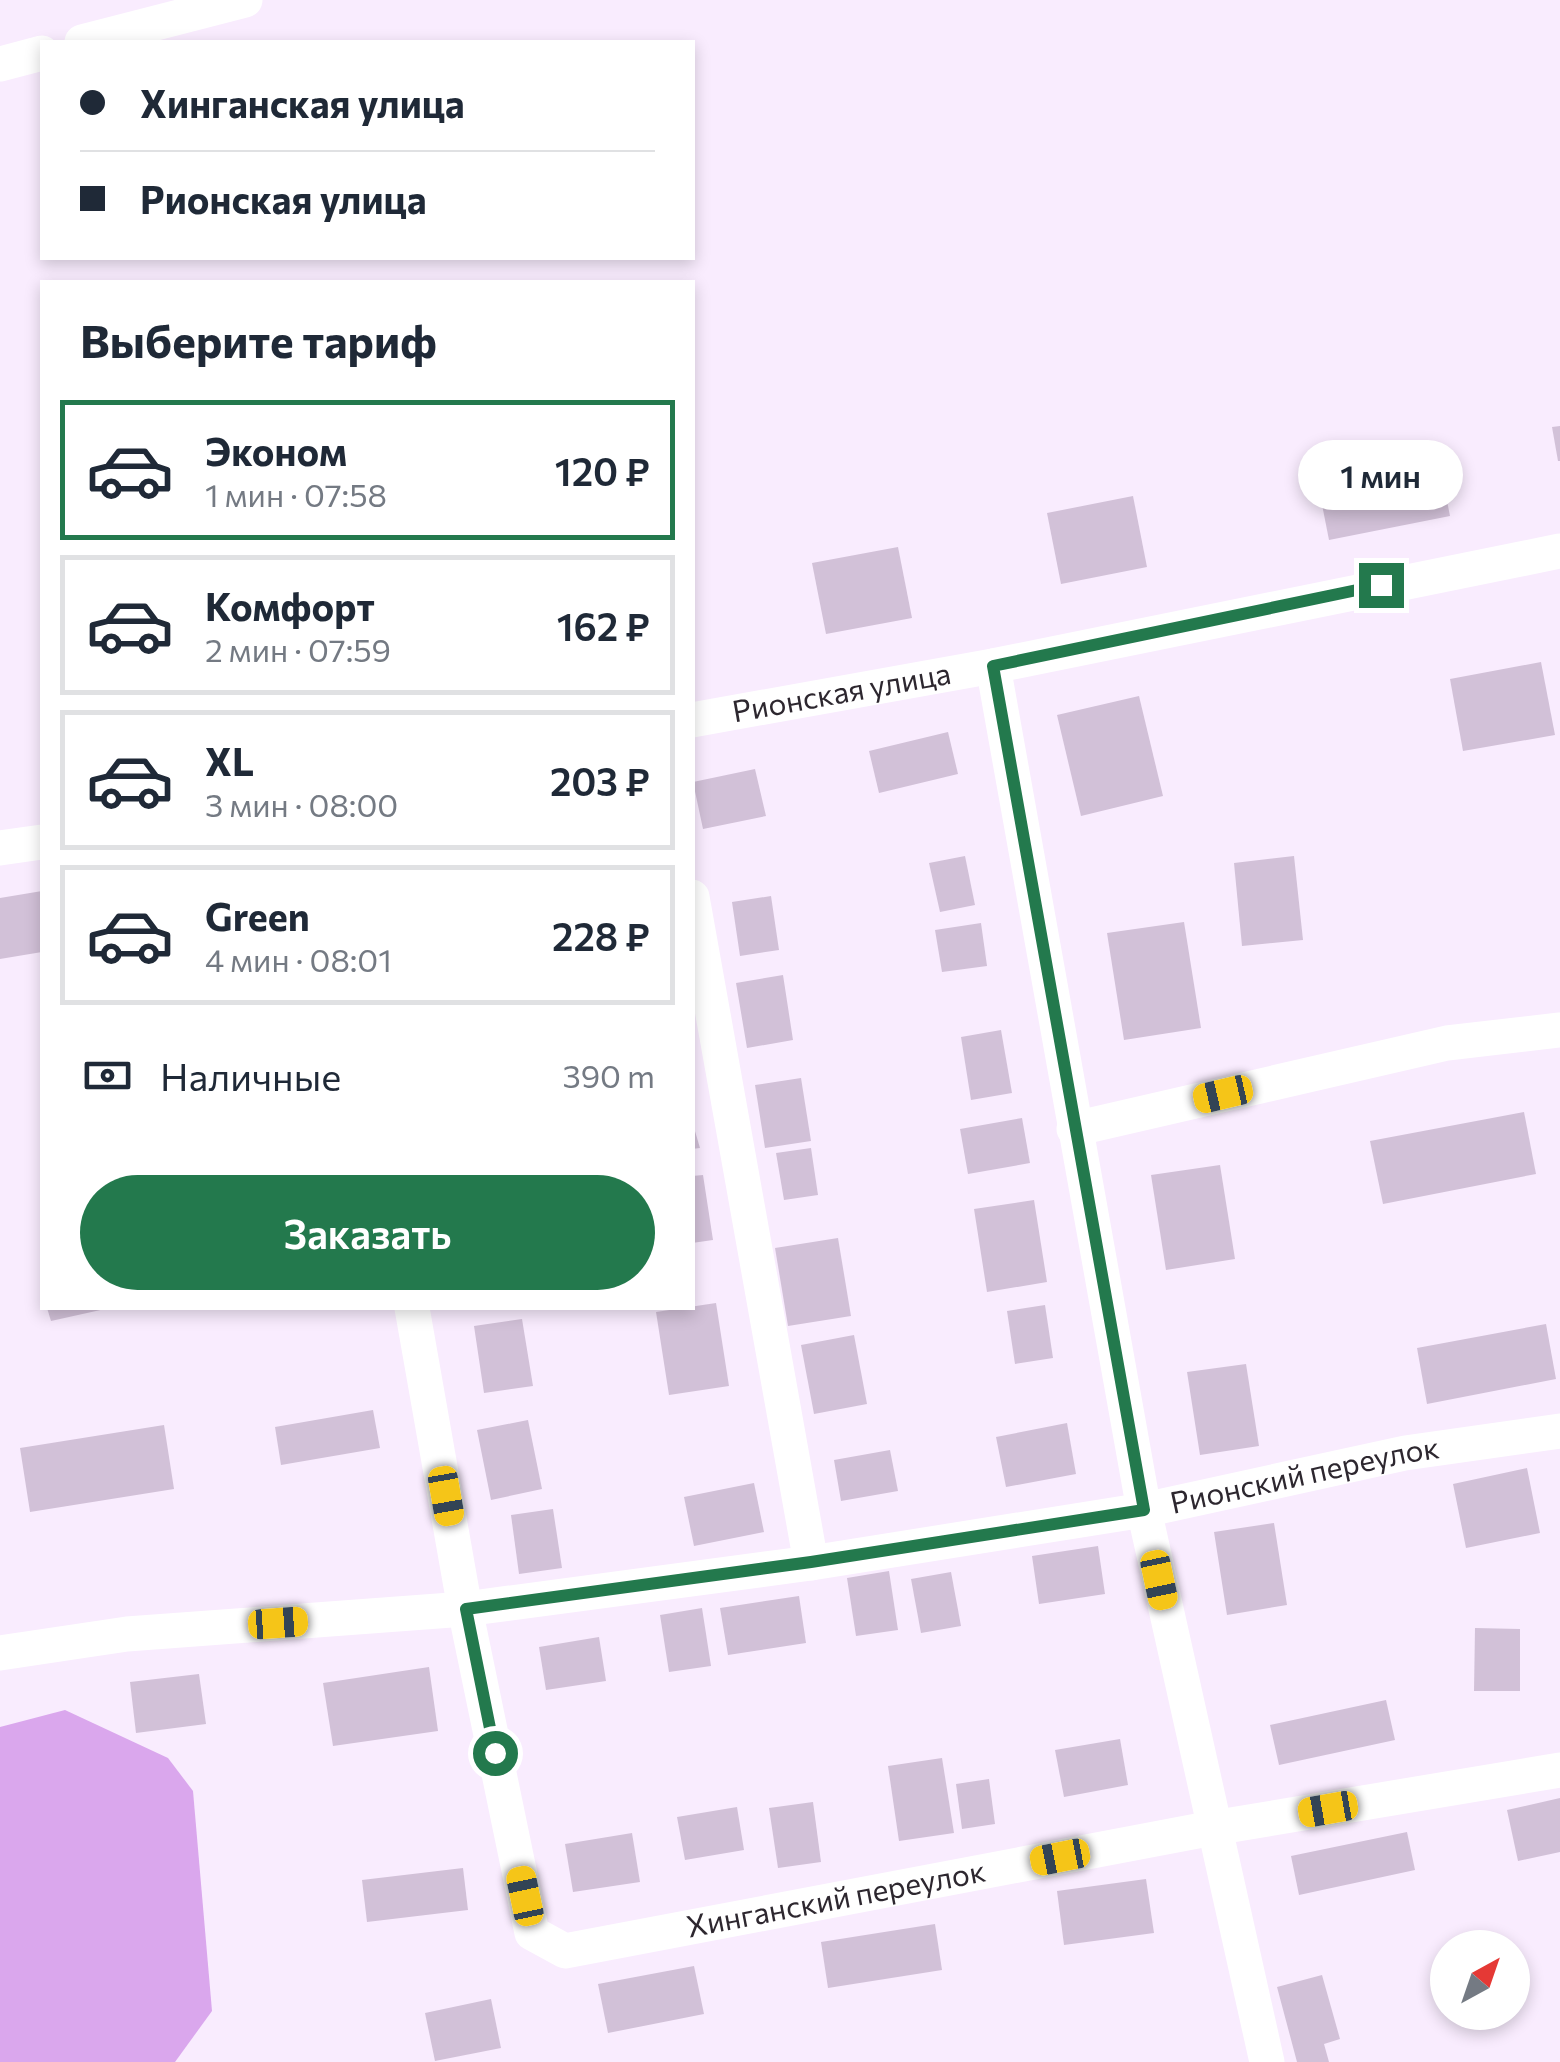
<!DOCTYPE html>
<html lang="ru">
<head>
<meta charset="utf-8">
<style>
	body { margin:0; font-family:Commissioner,sans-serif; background:#f6f6f7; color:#1f2937; height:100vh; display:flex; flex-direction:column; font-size:38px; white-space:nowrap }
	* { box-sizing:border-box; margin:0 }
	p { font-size:32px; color:#747a83 }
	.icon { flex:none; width:55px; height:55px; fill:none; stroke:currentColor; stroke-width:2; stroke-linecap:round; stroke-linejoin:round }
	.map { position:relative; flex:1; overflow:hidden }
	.side { position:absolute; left:40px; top:280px; width:655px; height:1030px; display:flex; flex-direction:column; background:#fff; border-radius:0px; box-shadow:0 5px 15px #0003 }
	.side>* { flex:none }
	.top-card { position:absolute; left:40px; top:40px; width:655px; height:220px; border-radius:0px; box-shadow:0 5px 15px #0003; display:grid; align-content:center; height:220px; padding:0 40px; background:#fff }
	.needle { width:65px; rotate:40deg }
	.buttons { position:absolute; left:1430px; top:1930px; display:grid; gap:20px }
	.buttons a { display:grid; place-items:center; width:100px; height:100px; border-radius:50%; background:#fff; box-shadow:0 5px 15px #0003; font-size:50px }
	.end { position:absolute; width:45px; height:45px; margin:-22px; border:12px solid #23794d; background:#fff; box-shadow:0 0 0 5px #fff }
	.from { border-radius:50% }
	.bubble { position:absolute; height:70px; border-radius:35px; background:#fff; box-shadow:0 5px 15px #0003; font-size:32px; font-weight:600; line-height:70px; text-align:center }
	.car { position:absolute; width:30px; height:60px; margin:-30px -15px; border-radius:12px; box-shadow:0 0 8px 2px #0007; background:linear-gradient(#f5c518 24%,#345 0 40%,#f5c518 0 76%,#345 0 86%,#f5c518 0) }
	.top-card b { display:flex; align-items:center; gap:35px; height:95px; font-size:38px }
	.top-card b+b { border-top:2px solid #e0e1e3 }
	.top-card i { width:25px; height:25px; background:#1f2937 }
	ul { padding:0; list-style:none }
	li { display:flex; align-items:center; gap:30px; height:140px; margin:0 20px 15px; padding:0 20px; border:5px solid #e0e1e3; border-radius:0px }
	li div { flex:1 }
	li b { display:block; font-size:38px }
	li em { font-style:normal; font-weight:600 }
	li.active { border-color:#23794d }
	li>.icon { width:90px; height:90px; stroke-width:1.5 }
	h2 { padding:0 40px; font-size:45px; line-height:120px }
	.pay { display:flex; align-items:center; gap:25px; height:110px; padding:0 40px; font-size:38px }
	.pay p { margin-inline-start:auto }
	.primary-button { display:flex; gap:20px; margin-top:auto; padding:20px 40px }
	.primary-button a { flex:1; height:115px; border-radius:60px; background:#23794d; color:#fff; font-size:40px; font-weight:600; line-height:115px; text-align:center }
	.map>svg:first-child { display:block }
	.forest { fill:#daa7ed }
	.building { fill:#d2c1d8 }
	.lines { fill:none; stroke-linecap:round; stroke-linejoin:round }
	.minor { stroke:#fff; stroke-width:35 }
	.route { stroke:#23794d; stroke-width:12 }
	.labels { text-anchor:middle; stroke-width:10; stroke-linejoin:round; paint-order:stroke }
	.street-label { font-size:30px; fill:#2d272f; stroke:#f9ecfe }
</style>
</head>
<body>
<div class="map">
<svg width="1560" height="2062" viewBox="0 0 1560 2062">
	<rect width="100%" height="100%" fill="#f9ecfe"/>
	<!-- forest -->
	<polygon class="forest" points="65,1710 168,1758 193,1791 212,2011 175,2062 0,2062 0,1727"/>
	<!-- building -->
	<g class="building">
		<polygon points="1560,426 1560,461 1558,461 1552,427"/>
		<polygon points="1436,445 1450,516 1329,540 1315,469"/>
		<polygon points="1133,496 1147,567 1061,584 1047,513"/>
		<polygon points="898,547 912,618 826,634 812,563"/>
		<polygon points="1541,662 1555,735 1463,751 1450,679"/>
		<polygon points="1139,696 1163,796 1081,816 1057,715"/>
		<polygon points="948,732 958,774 879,793 869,751"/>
		<polygon points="755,769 766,816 703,829 693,782"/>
		<polygon points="965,856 975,905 940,912 929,863"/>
		<polygon points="1294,856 1303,940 1242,946 1234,863"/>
		<polygon points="42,891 42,952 0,959 0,898"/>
		<polygon points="771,896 779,950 740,956 732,902"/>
		<polygon points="1184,922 1201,1028 1124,1040 1107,933"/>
		<polygon points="981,923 987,966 942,972 935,930"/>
		<polygon points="783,975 793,1040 747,1048 736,983"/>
		<polygon points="1001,1030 1012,1093 971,1100 961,1037"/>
		<polygon points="801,1078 811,1141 765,1148 755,1085"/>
		<polygon points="1524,1112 1536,1174 1383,1204 1370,1141"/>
		<polygon points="1022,1118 1030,1163 968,1174 960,1129"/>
		<polygon points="692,1121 700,1148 692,1149"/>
		<polygon points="811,1148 818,1195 784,1200 776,1153"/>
		<polygon points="1220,1165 1235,1259 1166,1270 1151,1175"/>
		<polygon points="703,1175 713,1240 692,1243 692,1176"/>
		<polygon points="1034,1200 1047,1282 987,1292 974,1209"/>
		<polygon points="838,1238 851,1316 788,1326 775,1248"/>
		<polygon points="716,1303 729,1386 669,1395 656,1312"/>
		<polygon points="1045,1305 1053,1358 1015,1364 1007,1311"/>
		<polygon points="47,1308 105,1308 105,1309 51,1321"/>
		<polygon points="522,1319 533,1386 484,1393 474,1326"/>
		<polygon points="1546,1324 1556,1379 1427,1404 1417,1348"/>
		<polygon points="854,1335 867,1404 814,1414 801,1345"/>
		<polygon points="1246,1364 1259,1446 1200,1455 1187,1372"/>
		<polygon points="373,1410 380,1448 281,1465 275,1427"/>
		<polygon points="528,1420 542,1489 491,1500 477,1430"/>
		<polygon points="1067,1423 1076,1474 1006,1487 996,1437"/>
		<polygon points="164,1425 174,1489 30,1512 20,1448"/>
		<polygon points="890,1450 898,1491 841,1501 834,1460"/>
		<polygon points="1527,1468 1540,1533 1466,1548 1453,1484"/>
		<polygon points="754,1483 764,1532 694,1546 684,1497"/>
		<polygon points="553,1509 562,1568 519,1574 511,1515"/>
		<polygon points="1274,1523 1287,1605 1227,1615 1214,1532"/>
		<polygon points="1098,1546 1105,1594 1039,1604 1032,1556"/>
		<polygon points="889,1571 898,1630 856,1636 847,1578"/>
		<polygon points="951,1572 961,1626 921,1633 911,1579"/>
		<polygon points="799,1596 806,1643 728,1655 720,1608"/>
		<polygon points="702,1608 711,1666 669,1672 660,1615"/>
		<polygon points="1475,1628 1520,1629 1520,1691 1474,1691"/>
		<polygon points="599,1637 606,1681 546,1690 539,1647"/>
		<polygon points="429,1667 438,1731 333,1746 323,1683"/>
		<polygon points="199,1674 206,1724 136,1733 130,1682"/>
		<polygon points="1386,1700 1395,1740 1279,1765 1270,1725"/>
		<polygon points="1120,1739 1128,1785 1064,1797 1055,1750"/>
		<polygon points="942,1758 954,1833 899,1841 888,1766"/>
		<polygon points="989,1779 995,1824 962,1829 956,1784"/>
		<polygon points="1560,1798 1560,1852 1518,1861 1507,1810"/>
		<polygon points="813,1802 821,1862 778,1868 769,1808"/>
		<polygon points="737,1807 744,1850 685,1860 677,1817"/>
		<polygon points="1407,1832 1415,1870 1299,1895 1291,1856"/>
		<polygon points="632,1833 640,1882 573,1892 565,1844"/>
		<polygon points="463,1868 468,1910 367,1922 362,1880"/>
		<polygon points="1146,1879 1154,1933 1064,1945 1057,1891"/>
		<polygon points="935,1924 942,1970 828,1988 821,1942"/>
		<polygon points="694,1966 704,2014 608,2033 598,1984"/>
		<polygon points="1322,1975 1340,2039 1324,2044 1329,2062 1297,2062 1277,1987"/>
		<polygon points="491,1999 501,2048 435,2061 425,2013"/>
	</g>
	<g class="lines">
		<!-- minor -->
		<g class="minor">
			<polyline points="82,42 245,0"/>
			<polyline points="0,64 42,53"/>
			<polyline points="993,666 1144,1510 1267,2062"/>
			<path id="s1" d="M692,720L993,666L1560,551"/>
			<polyline points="0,848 42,842"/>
			<polyline points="692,897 811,1563"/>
			<polyline points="1074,1129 1447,1043 1560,1030"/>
			<path id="s2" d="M412,1308L465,1609L532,1933L565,1951L1213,1828L1560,1770"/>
			<path id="s3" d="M0,1653L127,1634L465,1609L811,1563L1144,1510L1405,1453L1560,1431"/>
		</g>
	</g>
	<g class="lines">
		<!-- route -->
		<polyline class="route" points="495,1753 466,1609 811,1562 1144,1510 993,666 1381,585"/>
	</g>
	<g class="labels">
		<!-- street labels -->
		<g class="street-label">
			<text dy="10" stroke="none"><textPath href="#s1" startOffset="152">Рионская улица</textPath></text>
			<text dy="10" stroke="none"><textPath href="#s3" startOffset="1318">Рионский переулок</textPath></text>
			<text dy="10" stroke="none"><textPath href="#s2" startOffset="950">Хинганский переулок</textPath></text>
		</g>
	</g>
</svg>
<div class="buttons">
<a><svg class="needle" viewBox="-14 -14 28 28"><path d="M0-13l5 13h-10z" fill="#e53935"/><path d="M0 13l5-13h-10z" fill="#747a83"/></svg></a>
</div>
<i class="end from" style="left:495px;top:1753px"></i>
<i class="end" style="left:1381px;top:585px"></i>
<div class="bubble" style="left:1298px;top:440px;width:165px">1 мин</div>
<i class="car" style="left:1223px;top:1094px;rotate:257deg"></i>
<i class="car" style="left:446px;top:1496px;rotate:170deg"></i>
<i class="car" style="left:1159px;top:1580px;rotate:168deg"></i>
<i class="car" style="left:278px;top:1623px;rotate:86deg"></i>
<i class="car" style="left:1328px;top:1809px;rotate:260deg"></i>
<i class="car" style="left:1060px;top:1857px;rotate:259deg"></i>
<i class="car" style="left:525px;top:1896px;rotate:348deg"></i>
<div class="top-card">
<b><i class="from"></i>Хинганская улица</b>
<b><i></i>Рионская улица</b>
</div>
<section class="side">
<h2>Выберите тариф</h2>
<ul>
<li class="active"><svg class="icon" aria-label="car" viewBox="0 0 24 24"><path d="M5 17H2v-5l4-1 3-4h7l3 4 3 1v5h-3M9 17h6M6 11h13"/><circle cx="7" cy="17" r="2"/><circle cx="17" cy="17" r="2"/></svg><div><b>Эконом</b><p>1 мин · 07:58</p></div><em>120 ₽</em></li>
<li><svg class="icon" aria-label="car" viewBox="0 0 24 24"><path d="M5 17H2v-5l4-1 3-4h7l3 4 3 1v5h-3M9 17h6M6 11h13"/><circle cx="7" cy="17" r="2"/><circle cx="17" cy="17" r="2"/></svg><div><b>Комфорт</b><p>2 мин · 07:59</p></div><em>162 ₽</em></li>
<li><svg class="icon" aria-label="car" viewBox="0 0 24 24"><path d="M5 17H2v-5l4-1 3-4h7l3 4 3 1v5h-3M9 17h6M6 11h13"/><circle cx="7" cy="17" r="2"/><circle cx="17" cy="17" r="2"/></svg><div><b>XL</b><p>3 мин · 08:00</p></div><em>203 ₽</em></li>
<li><svg class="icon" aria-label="car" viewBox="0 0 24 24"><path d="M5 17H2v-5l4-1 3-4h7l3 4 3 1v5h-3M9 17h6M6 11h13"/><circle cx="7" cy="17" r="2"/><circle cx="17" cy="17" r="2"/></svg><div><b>Green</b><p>4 мин · 08:01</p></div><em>228 ₽</em></li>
</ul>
<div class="pay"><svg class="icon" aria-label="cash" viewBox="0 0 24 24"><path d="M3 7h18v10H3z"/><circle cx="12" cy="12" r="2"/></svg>Наличные<p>390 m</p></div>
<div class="primary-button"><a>Заказать</a></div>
</section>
</div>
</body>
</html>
